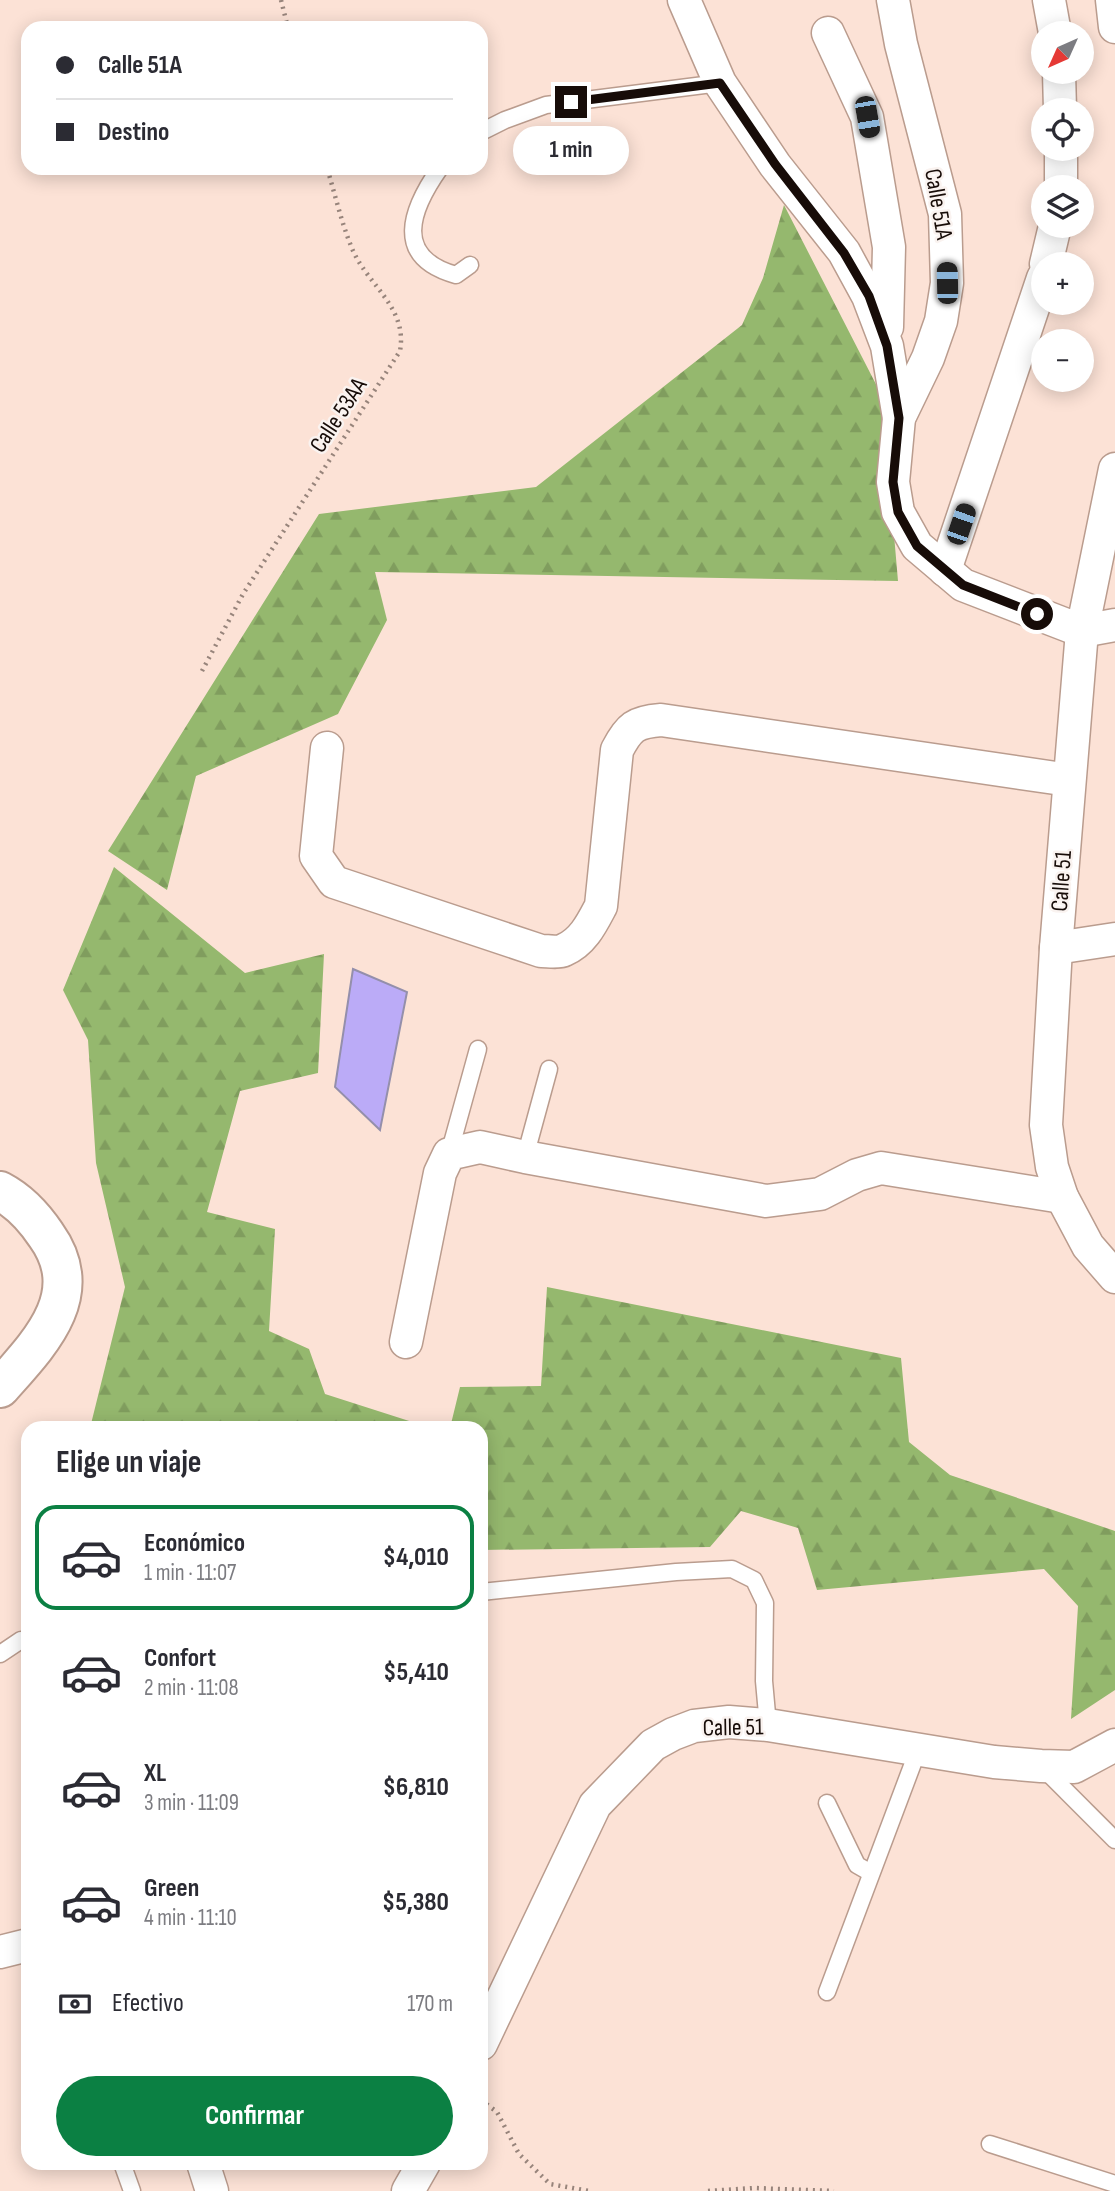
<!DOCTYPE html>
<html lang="es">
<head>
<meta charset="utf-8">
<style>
	body { margin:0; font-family:"Sofia Sans Condensed",sans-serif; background:#f2f2f3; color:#2b2b33; height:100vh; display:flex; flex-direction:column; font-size:26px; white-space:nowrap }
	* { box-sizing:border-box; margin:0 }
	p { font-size:23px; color:#7c7c81 }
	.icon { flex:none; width:38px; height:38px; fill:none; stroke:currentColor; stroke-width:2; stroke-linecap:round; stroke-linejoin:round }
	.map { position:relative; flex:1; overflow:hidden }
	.details { position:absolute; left:21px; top:1421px; width:467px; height:749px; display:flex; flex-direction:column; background:#fff; border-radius:21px; box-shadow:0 4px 18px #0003 }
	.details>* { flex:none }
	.hud { position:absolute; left:21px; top:21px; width:467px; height:154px; border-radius:21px; box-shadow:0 4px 18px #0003; display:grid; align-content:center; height:154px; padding:0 35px; background:#fff }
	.needle { width:46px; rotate:225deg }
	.tools { position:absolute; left:1031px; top:21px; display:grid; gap:14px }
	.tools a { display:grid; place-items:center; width:63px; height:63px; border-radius:50%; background:#fff; box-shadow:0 4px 18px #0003; font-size:35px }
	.end { position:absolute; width:32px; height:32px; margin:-16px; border:9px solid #170c08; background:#fff; box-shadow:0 0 0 4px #fff }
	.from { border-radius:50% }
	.bubble { position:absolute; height:49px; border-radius:24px; background:#fff; box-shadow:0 4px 18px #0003; font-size:23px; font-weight:700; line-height:49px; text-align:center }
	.car { position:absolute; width:21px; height:42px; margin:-21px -10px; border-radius:9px; box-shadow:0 0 5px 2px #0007; background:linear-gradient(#222 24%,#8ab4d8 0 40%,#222 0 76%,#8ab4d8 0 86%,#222 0) }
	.hud b { display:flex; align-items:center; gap:24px; height:66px; font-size:26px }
	.hud b+b { border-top:2px solid #e1e1e2 }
	.hud i { width:18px; height:18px; background:#2b2b33 }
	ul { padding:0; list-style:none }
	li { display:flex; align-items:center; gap:21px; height:105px; margin:0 14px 10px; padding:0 21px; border:4px solid transparent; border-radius:21px }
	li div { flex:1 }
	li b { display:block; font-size:26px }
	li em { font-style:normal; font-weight:700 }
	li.current { border-color:#0b8043 }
	li>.icon { width:63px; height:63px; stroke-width:1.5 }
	h2 { padding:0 35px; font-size:32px; line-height:84px }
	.pay { display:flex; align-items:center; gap:18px; height:77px; padding:0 35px; font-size:26px }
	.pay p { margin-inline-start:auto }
	.primary-button { display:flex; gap:14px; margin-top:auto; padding:14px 35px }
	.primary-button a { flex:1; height:80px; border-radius:42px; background:#0b8043; color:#fff; font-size:28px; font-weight:700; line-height:80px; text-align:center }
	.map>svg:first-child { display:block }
	.forest { fill:url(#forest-firs) }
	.building { fill:#bbabf7; stroke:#948fab; stroke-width:2 }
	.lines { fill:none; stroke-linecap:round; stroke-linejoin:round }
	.service-casing { stroke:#ba9c8e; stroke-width:19 }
	.minor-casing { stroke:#ba9c8e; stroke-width:35 }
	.tertiary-casing { stroke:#ba9c8e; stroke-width:42 }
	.path { stroke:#97847b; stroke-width:4.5; stroke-dasharray:2 5; stroke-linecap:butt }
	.service { stroke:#fff; stroke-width:16 }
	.minor { stroke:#fff; stroke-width:32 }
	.tertiary { stroke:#fff; stroke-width:38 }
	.route { stroke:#170c08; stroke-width:9 }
	.labels { text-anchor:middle; stroke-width:5; stroke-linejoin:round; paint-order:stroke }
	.street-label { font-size:24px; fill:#170c08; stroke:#faf3f0 }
</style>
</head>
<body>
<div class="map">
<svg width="1115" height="2191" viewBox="0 0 1115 2191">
	<defs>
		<pattern id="forest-firs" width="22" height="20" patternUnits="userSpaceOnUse" patternTransform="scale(1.75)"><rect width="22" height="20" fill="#95b86e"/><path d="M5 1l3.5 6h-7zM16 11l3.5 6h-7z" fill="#809d5e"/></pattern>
	</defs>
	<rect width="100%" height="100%" fill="#fce2d6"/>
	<!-- forest -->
	<g class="forest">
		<polygon points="784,205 882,396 898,581 375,572 387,620 338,714 196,776 167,890 108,851 319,514 536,487 742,325 763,278"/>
		<polygon points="114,867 245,973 324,954 318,1073 240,1091 207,1212 275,1229 269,1331 309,1349 325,1394 431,1428 90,1428 125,1287 96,1163 88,1040 63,990"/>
		<polygon points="547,1287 901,1358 909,1442 950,1475 1115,1531 1115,1690 1071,1719 1078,1606 1044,1569 817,1590 798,1528 741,1511 710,1547 481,1550 481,1428 450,1428 460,1387 541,1386"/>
	</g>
	<!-- building -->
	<polygon class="building" points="353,969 407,992 380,1130 335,1087"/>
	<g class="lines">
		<!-- service casing -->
		<g class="service-casing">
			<g id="service">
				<polyline points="481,132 505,120 546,105 720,83"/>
				<path d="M440,168C411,209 392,257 456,275L470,265"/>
				<polyline points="449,1154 478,1049"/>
				<polyline points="525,1157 549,1069"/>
				<polyline points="481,1592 676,1572 732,1569 754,1580 765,1603 764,1681 768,1725"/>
				<polyline points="0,1654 21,1640 28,1641"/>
				<polyline points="1043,1768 1115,1840"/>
				<polyline points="827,1803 857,1865 871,1873"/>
				<polyline points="827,1992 918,1750"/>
				<polyline points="990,2144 1115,2184"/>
				<polyline points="122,2163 132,2191"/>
			</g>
		</g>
		<!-- minor casing -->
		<g class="minor-casing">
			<g id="minor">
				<polyline points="684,0 720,83 775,165 844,252 868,296 887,346 899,418"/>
				<polyline points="893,0 901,44 945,214 947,283 941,321 928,358 899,418 893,482 898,512 917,546 963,585 1082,631 1115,625"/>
				<polyline points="1049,0 1055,33"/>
				<polyline points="1112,0 1115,27"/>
				<polyline points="828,33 867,117 889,247 887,327"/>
				<polyline points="1059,72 1060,110"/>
				<polyline points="1061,149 1061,187"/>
				<polyline points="1046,264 1055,226"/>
				<polyline points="1115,469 1082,631 1056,948 1046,1125 1052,1167 1062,1197 1088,1246 1115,1277"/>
				<polyline points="945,570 1043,278"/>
				<path d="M327,748L316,856L334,882L541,951C548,951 558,953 564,950C583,942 592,923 601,906L617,750C629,727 635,722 661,720L1069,780"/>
				<polyline points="1056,948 1115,939"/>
				<polyline points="406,1342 440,1173 449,1154 480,1147 525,1157 766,1201 820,1194 857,1175 881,1168 1062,1197"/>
				<polyline points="0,1952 28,1945"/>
				<polyline points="481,2044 595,1805 653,1745 673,1734 694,1726 729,1722 768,1725 994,1762 1041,1766 1074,1767 1115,1745"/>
				<polyline points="203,2163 212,2191"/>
				<polyline points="408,2191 424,2163"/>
			</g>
		</g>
		<!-- tertiary casing -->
		<g class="tertiary-casing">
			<path id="tertiary" d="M0,1191C19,1201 34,1217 46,1235C89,1295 39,1344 0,1388"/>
		</g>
		<!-- path -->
		<g class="path">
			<polyline points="281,0 288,28"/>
			<path d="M202,671L243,594L400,351C408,306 366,285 351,246C341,221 335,194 327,168"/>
			<polyline points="481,2100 497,2112 519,2154 550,2184 589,2191"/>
			<polyline points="708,2191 754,2188 834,2191"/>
		</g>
		<!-- service -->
		<use href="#service" class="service"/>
		<!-- minor -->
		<use href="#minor" class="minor"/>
		<!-- tertiary -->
		<use href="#tertiary" class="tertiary"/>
	</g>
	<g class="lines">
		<!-- route -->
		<polyline class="route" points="571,102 720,83 775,164 844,253 869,296 887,346 899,418 893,482 898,512 917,546 963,585 1037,614"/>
	</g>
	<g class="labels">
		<!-- street labels -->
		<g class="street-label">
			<text transform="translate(939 204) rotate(80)" y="8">Calle 51A</text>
			<text transform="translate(338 415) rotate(-57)" y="8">Calle 53AA</text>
			<text transform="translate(1061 881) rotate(-86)" y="8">Calle 51</text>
			<text transform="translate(733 1727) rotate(-1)" y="8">Calle 51</text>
		</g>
	</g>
</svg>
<div class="tools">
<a><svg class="needle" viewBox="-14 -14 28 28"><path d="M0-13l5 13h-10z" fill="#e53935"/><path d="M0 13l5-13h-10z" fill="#7c7c81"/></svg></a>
<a><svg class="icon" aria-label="locate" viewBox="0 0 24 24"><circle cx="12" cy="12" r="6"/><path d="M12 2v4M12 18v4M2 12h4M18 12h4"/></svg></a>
<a><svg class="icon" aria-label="layers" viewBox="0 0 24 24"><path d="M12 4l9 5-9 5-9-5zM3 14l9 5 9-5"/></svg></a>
<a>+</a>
<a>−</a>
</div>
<i class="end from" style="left:1037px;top:614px"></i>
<i class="end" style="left:571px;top:102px"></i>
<div class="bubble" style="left:513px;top:126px;width:116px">1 min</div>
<i class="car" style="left:867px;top:117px;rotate:170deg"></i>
<i class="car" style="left:947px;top:283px;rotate:359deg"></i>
<i class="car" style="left:961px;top:524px;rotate:19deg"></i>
<div class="hud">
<b><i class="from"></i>Calle 51A</b>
<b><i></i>Destino</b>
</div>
<section class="details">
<h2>Elige un viaje</h2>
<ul>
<li class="current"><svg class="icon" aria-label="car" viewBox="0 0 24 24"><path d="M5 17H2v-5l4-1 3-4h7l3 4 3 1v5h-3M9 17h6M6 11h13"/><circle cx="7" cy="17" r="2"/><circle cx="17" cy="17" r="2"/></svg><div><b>Económico</b><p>1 min · 11:07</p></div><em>$4,010</em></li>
<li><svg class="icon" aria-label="car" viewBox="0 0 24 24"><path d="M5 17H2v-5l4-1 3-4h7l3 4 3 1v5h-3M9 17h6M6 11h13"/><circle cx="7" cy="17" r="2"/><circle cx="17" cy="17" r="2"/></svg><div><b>Confort</b><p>2 min · 11:08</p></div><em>$5,410</em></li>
<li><svg class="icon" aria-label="car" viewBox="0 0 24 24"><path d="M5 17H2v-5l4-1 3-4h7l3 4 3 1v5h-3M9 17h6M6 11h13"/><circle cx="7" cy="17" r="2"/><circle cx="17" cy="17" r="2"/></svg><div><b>XL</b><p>3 min · 11:09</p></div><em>$6,810</em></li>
<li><svg class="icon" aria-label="car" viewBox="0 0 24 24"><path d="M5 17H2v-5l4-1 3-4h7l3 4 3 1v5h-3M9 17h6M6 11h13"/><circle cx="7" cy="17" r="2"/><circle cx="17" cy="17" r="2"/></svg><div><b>Green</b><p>4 min · 11:10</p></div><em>$5,380</em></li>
</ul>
<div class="pay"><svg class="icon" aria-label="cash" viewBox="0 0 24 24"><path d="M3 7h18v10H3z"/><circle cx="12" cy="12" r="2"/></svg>Efectivo<p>170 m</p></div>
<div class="primary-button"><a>Confirmar</a></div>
</section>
</div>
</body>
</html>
